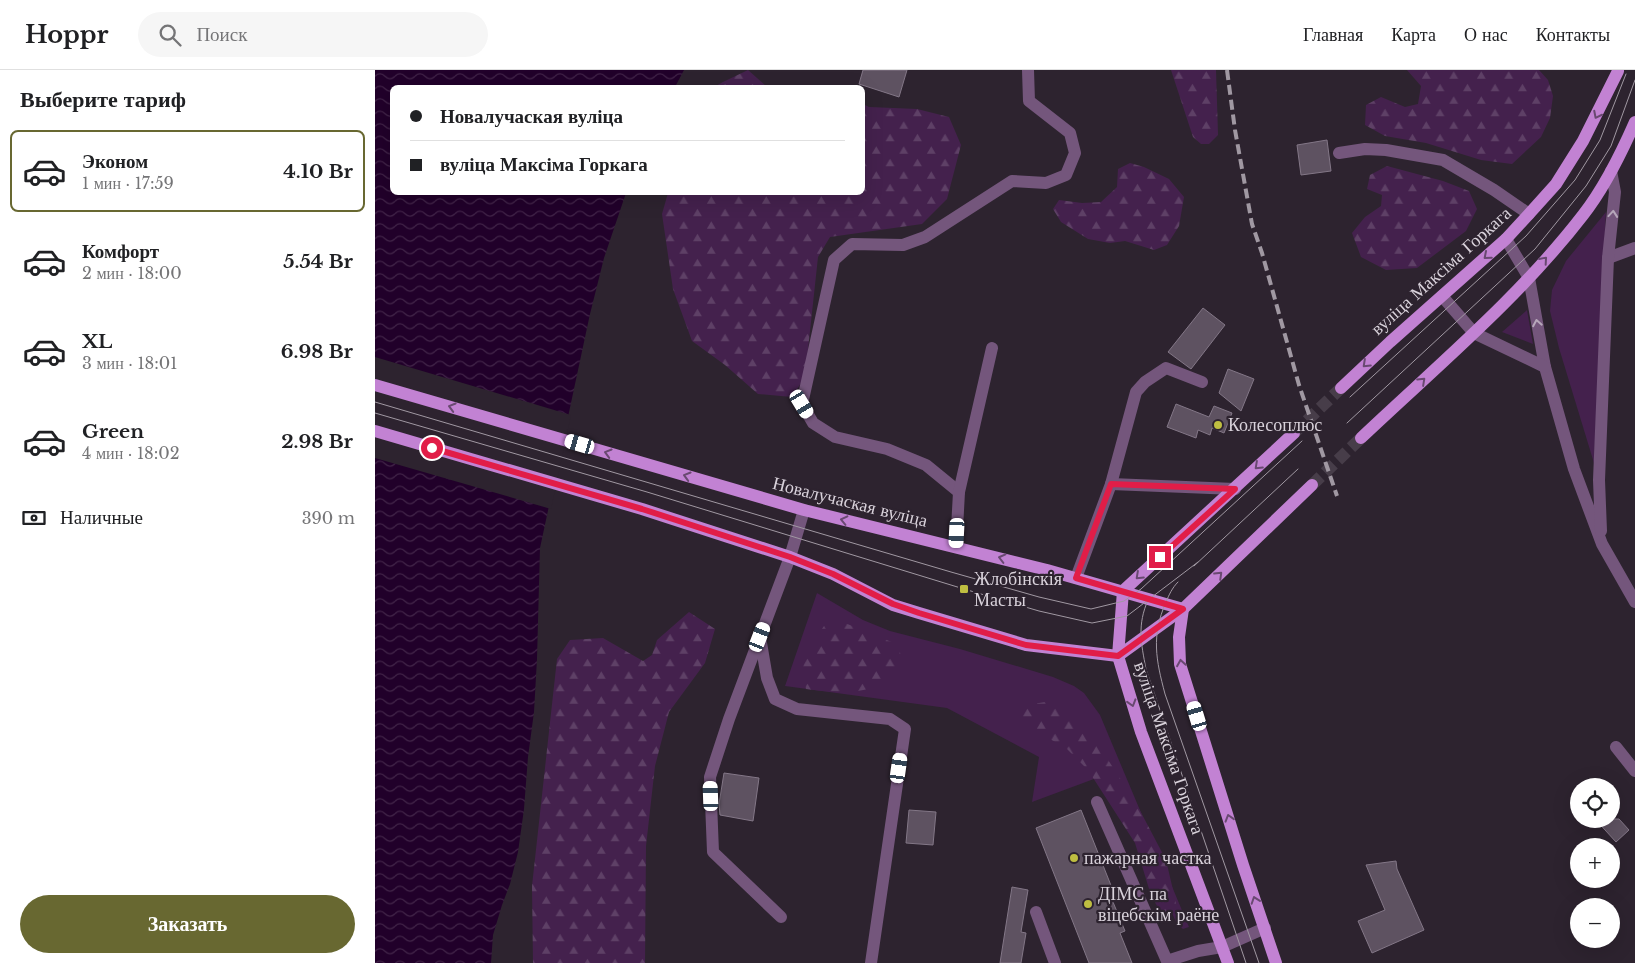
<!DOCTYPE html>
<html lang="ru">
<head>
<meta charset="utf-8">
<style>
	body { margin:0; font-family:"Libre Baskerville",serif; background:#f6f6f6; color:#202124; height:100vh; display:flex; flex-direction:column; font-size:19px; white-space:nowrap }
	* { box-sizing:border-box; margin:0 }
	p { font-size:16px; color:#757577 }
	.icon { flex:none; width:28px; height:28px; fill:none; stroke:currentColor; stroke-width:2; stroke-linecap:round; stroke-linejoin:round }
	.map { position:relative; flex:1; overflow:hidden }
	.sheet { display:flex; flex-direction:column; background:#fff; width:375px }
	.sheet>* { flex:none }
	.hud { position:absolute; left:15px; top:15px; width:475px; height:110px; border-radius:8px; box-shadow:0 5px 20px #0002; display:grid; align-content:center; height:110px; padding:0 20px; background:#fff }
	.fabs { position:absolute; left:1195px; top:708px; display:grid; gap:10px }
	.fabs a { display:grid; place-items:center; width:50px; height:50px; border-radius:50%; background:#fff; box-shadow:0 5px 20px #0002; font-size:25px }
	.end { position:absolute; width:22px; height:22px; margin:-11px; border:6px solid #e11d48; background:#fff; box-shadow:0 0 0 2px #fff }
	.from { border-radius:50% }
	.car { position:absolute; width:15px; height:30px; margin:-15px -8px; border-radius:6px; box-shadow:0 0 4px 1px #0007; background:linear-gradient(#fff 24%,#345 0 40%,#fff 0 76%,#345 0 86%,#fff 0) }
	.hud b { display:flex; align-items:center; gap:18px; height:48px; font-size:19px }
	.hud b+b { border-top:1px solid #e0e0e0 }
	.hud i { width:12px; height:12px; background:#202124 }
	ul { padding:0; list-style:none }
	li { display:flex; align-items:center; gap:15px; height:82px; margin:0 10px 8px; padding:0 10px; border:2px solid transparent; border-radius:8px }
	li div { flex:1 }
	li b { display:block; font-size:19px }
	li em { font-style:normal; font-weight:700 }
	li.on { border-color:#686831 }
	li>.icon { width:45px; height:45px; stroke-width:1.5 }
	h2 { padding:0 20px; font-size:22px; line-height:60px }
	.pay { display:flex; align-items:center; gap:12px; height:55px; padding:0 20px; font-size:19px }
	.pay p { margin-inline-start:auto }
	.button { display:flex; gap:10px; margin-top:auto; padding:10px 20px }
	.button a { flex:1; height:58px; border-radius:30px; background:#686831; color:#fff; font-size:20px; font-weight:700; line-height:58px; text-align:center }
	header { display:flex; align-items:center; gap:30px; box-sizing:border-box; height:70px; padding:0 25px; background:#fff; border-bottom:1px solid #e0e0e0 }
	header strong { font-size:24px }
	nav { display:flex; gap:28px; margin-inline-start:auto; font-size:18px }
	.search { width:350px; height:45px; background:#f6f6f6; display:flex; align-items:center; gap:12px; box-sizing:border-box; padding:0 18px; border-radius:28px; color:#757577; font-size:19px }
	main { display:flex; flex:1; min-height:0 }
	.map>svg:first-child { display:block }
	.grass { fill:#44214d }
	.forest { fill:url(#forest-firs) }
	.water { fill:url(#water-waves) }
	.pier { fill:#2d232f }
	.building { fill:#5e5261; stroke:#837787 }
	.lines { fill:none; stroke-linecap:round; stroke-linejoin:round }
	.major-tunnel { stroke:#473d49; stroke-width:12; stroke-dasharray:12 6; stroke-linecap:butt }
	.minor { stroke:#74567c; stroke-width:12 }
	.major { stroke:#c282d3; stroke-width:12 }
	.tram { stroke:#a098a2; stroke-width:1 }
	.rail { stroke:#a098a2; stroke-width:4; stroke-dasharray:10 5; stroke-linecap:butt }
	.oneway { stroke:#694971 }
	.oneway2 { stroke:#b6a7ba }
	.route { stroke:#e11d48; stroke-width:6 }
	.poi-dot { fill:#bfbe41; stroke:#2d232f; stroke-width:2 }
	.labels { text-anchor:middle; stroke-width:4.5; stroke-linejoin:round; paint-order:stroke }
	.street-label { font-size:18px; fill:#d9d2db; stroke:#2d232f }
	.poi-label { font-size:18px; fill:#d9d2db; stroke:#2d232f; text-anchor:start }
</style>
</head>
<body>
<header>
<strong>Hoppr</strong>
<div class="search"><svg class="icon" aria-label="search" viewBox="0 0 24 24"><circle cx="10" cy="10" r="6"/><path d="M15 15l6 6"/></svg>Поиск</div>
<nav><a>Главная</a><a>Карта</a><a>О нас</a><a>Контакты</a></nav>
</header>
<main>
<section class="sheet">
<h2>Выберите тариф</h2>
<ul>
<li class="on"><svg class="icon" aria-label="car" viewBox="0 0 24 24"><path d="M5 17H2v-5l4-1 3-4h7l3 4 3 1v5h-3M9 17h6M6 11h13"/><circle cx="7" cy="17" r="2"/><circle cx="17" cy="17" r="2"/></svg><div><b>Эконом</b><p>1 мин · 17:59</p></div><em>4.10 Br</em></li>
<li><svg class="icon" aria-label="car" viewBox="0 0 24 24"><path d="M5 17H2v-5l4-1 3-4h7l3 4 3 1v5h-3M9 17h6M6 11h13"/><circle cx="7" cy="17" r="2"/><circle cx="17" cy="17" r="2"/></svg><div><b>Комфорт</b><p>2 мин · 18:00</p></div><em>5.54 Br</em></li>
<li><svg class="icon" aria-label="car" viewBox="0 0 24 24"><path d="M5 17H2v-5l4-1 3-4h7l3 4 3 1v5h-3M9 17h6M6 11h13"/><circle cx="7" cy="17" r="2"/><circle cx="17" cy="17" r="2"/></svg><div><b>XL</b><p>3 мин · 18:01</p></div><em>6.98 Br</em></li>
<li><svg class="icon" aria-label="car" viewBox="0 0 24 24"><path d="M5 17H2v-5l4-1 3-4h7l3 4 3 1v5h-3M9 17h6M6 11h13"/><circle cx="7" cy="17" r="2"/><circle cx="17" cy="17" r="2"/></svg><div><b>Green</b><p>4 мин · 18:02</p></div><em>2.98 Br</em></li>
</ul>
<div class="pay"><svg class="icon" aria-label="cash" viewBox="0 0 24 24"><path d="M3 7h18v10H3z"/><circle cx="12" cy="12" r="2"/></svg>Наличные<p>390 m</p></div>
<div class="button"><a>Заказать</a></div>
</section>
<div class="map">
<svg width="1260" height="893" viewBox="0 0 1260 893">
	<defs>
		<pattern id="forest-firs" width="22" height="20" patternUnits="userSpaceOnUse" patternTransform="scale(1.25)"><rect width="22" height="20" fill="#44214d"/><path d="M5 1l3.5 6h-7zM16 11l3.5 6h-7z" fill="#5e4066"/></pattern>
		<pattern id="water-waves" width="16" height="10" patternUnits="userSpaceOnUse" patternTransform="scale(1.25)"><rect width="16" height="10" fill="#21002a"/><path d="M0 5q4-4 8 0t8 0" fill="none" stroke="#412448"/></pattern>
	</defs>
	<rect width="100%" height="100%" fill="#2d232f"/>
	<!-- grass -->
	<g class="grass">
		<polygon points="1231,142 1219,393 1184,278 1175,241 1177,220 1191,191"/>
		<polygon points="1152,240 1158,274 1127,262"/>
		<polygon points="442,523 488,550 515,561 585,579 678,607 699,616 709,623 725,645 814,857 808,859 801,852 735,703 657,732 664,687 572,638 410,616"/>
	</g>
	<!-- forest -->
	<g class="forest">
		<polygon points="373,0 392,17 339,17 348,12"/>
		<polygon points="796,0 841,0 843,65 834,74 826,74 818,67"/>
		<polygon points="1032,0 1164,0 1173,10 1178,26 1175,48 1166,67 1137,94 1106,90 1051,73 1010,66 990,55 991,35 1006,27 1030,37 1043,34 1046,16"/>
		<polygon points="488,34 494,37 542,39 574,47 586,75 572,129 547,154 455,167 443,187 430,307 417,327 383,324 350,295 317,271 298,219 287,144 293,123 488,122"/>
		<polygon points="755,93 769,97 794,109 809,127 804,156 792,175 779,180 750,171 735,173 713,169 686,152 678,139 684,130 707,133 726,132 742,117 743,99"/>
		<polygon points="1012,96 1068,111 1094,121 1102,139 1091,161 1042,198 1011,200 986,187 977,163 990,147 1006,136 1007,125 992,119 995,105"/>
		<polygon points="314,542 340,559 330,593 294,642 280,696 271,776 270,893 158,893 157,816 182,589 195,570 228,568 268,591 277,585 282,570"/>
		<path d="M465,551L524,575L527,596C522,601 516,608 509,612C489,626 453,622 431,619L427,600L434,578L449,556Z"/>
		<polygon points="676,631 692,641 713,659 761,733 791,790 801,833 793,850 786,844 775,822 760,773 713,700 691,678 657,659 647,645 652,635"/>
	</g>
	<!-- water -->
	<polygon class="water" points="0,0 309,0 300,17 18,18 18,122 251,123 229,188 215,244 165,478 162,589 159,642 153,687 149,739 143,782 135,814 127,835 118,865 116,893 0,893"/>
	<!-- pier -->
	<polygon class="pier" points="0,287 196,345 176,439 0,388"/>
	<!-- building -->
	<g class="building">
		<polygon points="488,0 532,0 524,27 484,14"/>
		<polygon points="952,70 956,101 926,105 922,75"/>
		<polygon points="828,238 850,255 816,299 793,282"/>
		<polygon points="853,299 879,309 866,341 844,323"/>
		<polygon points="801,334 834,347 839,336 857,343 849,363 837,358 835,365 823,360 821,368 792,357"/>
		<polygon points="349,703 384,708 378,751 345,745 344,734"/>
		<polygon points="534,740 561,742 558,775 531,773"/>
		<polygon points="706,740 737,818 733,820 750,861 745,863 757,893 714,893 661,758"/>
		<polygon points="1220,749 1244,749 1254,760 1241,772"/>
		<polygon points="1021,791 1022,799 1049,860 997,883 983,851 1010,840 991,795"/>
		<polygon points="637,817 653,820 646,862 651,863 646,893 625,893"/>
	</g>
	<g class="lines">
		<!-- major-tunnel -->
		<g class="major-tunnel">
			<polyline points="919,363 966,318"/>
			<polyline points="937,415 986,368"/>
		</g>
		<!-- minor -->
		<g class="minor">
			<polyline points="964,83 990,79 1011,80 1068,90 1119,120 1154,144"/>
			<polyline points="1131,169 1154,208 1170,297 1199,399 1227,474 1260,532"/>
			<polyline points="1233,188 1260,178"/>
			<polyline points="1067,226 1099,263 1170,297"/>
			<polyline points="736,414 860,419"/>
			<polyline points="584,422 551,395 512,379 460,367 438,353 427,334 459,190 477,174 528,175 550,167 637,111 671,113 691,105 700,83 695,63 654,31 653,0"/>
			<polyline points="1226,461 1224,410 1233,188 1240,122 1236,101"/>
			<polyline points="581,477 584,422 617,278"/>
			<polyline points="701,508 736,414 761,322 770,312 791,298 827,312"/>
			<polyline points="385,567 392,608 400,629 422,639 515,649 530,659 496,893"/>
			<polyline points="1241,677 1260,701"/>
			<polyline points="722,732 792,891 823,881 847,877 890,858"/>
			<polyline points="661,842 680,893"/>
			<polyline points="406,847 338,782 335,707 354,649 415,487 429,440"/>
		</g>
		<!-- major -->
		<g class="major">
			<polyline points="0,315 429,440 672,500 808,539"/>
			<polyline points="966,318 1015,272 1131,169 1154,144 1181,114 1208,71 1243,1"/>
			<polyline points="0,361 267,439 415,487 458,504 518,535 544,543 651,575 743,586 808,539 937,415"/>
			<path d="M986,368C1062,296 1144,228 1208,145C1230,117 1246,84 1260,52"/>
			<polyline points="808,539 804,567 805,594 868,795 901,893"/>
			<polyline points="853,893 766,662 743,586 748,521 919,363"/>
		</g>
		<!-- tram -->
		<g class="tram">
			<polyline points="975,327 1151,166 1200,110 1225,70 1251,4"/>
			<polyline points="0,332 576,502 664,527 716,539 749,531 766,519 927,371"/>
			<polyline points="0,343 272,422 589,519 664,541 717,553 752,546 823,492"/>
			<polyline points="972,353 1160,179 1211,116 1236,76 1260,10"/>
			<polyline points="819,496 923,399"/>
			<path d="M803,512C797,518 794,525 791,532C776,566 781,590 790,624L884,893"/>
			<path d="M773,530C762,555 766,573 771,599L871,893"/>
		</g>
		<!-- rail -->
		<polyline class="rail" points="852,0 860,60 877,154 887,183 924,315 962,426"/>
	</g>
	<!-- one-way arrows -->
	<defs><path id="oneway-chevron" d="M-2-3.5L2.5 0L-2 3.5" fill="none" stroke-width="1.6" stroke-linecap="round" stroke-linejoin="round" transform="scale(1.25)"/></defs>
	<g class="oneway">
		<use href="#oneway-chevron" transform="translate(1222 45) rotate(117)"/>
		<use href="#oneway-chevron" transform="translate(1112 186) rotate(139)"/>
		<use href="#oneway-chevron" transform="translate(1169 190) rotate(-49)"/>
		<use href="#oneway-chevron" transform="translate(991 294) rotate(137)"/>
		<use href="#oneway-chevron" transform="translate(1047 311) rotate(-43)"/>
		<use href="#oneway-chevron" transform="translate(77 337) rotate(-164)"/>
		<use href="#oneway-chevron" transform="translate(233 383) rotate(-164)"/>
		<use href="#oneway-chevron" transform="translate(883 396) rotate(137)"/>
		<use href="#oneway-chevron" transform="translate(312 406) rotate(-164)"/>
		<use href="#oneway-chevron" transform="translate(469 450) rotate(-167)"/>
		<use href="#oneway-chevron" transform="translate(627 488) rotate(-166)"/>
		<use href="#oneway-chevron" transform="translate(844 505) rotate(-44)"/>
		<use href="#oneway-chevron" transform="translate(764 506) rotate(137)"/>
		<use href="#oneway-chevron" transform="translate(806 593) rotate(-99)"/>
		<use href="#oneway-chevron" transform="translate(757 633) rotate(73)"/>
		<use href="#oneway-chevron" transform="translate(854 748) rotate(-107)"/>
		<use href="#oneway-chevron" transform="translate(880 830) rotate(-109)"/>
	</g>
	<g class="oneway2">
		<use href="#oneway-chevron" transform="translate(1238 144) rotate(-85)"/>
		<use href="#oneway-chevron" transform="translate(1162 253) rotate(-100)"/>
	</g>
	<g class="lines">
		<!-- route -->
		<polyline class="route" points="57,378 267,439 415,487 458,504 518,534 544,543 651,575 743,586 808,539 701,508 736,414 860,419 785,487"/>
	</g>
	<!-- markers -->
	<g class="poi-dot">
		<circle cx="843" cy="355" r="5"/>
		<rect x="584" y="514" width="10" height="10" rx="2.5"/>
		<circle cx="699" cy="788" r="5"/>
		<circle cx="713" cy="834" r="5"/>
	</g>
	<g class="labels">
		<!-- street labels -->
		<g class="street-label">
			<text transform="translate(1066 201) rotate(-42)" y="6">вуліца Максіма Горкага</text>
			<text transform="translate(475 432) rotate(14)" y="6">Новалучаская вуліца</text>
			<text transform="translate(794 678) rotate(71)" y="6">вуліца Максіма Горкага</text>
		</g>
		<!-- poi labels -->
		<g class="poi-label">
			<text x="853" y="361">Колесоплюс</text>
			<text x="599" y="515">Жлобінскія<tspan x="599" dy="21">Масты</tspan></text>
			<text x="709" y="794">пажарная частка</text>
			<text x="723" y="830">ДІМС па<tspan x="723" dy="21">віцебскім раёне</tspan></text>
		</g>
	</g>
</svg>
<div class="fabs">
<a><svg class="icon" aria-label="locate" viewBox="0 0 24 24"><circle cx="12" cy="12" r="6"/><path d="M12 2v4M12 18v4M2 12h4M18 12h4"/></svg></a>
<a>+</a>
<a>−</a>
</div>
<i class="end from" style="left:57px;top:378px"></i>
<i class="end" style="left:785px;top:487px"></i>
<i class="car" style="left:427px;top:334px;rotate:149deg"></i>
<i class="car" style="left:205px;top:374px;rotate:286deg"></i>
<i class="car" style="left:582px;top:463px;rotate:183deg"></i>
<i class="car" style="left:385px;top:567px;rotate:21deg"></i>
<i class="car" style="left:822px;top:646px;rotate:343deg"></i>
<i class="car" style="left:524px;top:698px;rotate:8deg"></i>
<i class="car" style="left:336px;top:726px;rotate:358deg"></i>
<div class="hud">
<b><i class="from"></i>Новалучаская вуліца</b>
<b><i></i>вуліца Максіма Горкага</b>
</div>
</div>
</main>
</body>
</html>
